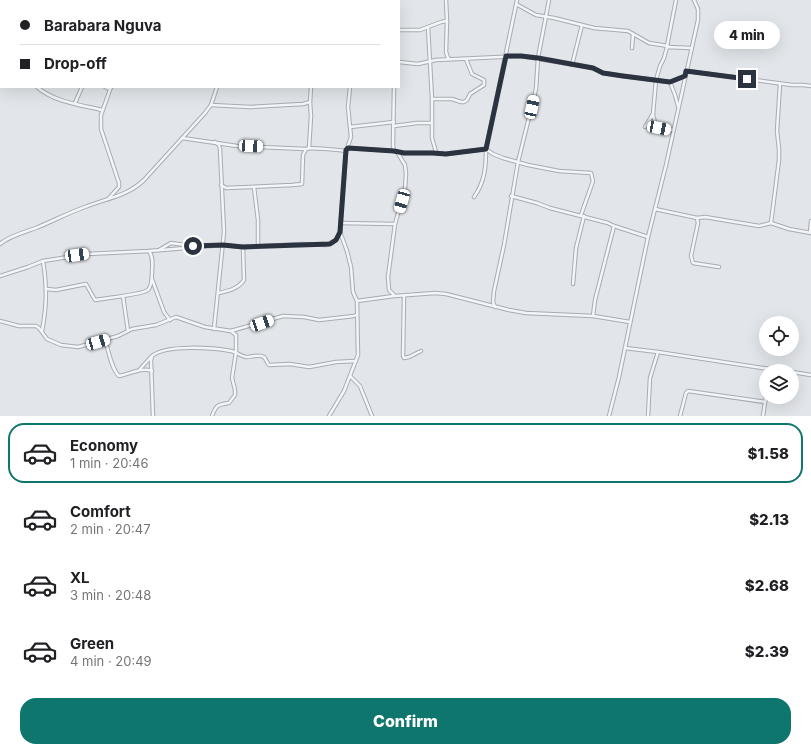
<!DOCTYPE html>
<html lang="en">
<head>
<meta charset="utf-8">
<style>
	body { margin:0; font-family:Inter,sans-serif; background:#f2f2f2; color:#202124; height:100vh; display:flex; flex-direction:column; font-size:15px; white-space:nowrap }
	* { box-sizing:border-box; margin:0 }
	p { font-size:13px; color:#757577 }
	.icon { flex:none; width:22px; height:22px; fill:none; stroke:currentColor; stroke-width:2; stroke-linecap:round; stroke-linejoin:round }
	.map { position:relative; height:416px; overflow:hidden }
	.details { display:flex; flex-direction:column; background:#fff; flex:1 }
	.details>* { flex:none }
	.hud { position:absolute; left:0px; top:0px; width:400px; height:88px; box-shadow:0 4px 16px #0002; display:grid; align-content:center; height:88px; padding:0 20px; background:#fff }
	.controls { position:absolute; left:759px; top:316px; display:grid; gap:8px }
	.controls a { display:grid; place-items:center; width:40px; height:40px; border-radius:50%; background:#fff; box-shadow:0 4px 16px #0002; font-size:20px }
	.end { position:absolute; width:18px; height:18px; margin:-9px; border:5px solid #2b3340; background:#fff; box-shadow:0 0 0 2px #fff }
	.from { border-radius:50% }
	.bubble { position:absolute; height:28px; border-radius:14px; background:#fff; box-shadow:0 4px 16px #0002; font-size:13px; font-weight:800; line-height:28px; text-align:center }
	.car { position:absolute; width:12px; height:24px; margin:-12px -6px; border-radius:5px; box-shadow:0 0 3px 1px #0007; background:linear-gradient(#fff 24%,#345 0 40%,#fff 0 76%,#345 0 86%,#fff 0) }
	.hud b { display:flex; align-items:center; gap:14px; height:38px; font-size:15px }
	.hud b+b { border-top:1px solid #e0e0e0 }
	.hud i { width:10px; height:10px; background:#202124 }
	ul { padding:7px 0 0; list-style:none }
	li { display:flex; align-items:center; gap:12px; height:60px; margin:0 8px 6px; padding:0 12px; border:2px solid transparent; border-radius:16px }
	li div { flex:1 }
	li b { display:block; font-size:15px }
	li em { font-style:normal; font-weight:800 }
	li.current { border-color:#0f766e }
	li>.icon { width:36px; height:36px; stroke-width:1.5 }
	.primary-button { display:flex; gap:8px; margin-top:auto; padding:8px 20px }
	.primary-button a { flex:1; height:46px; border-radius:16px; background:#0f766e; color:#fff; font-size:16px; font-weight:800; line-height:46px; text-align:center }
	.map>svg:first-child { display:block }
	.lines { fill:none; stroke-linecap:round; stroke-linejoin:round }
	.minor-casing { stroke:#a7acb3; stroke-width:4.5 }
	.minor { stroke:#f4f5f8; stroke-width:2.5 }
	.route { stroke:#2b3340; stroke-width:5 }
</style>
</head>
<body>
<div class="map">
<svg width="811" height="416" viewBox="0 0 811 416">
	<rect width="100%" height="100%" fill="#e2e5e9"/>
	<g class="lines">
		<!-- minor casing -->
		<g class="minor-casing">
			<g id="minor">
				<polyline points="130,0 130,1"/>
				<polyline points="183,0 184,1"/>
				<polyline points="309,0 309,1"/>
				<polyline points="141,1 144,0"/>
				<polyline points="229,1 229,0"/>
				<polyline points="274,1 274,0"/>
				<polyline points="352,1 352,0"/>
				<polyline points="390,1 391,0"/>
				<polyline points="516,4 536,15 554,18 594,28 628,31 649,43 668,46"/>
				<polyline points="447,21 446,52 448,58 450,59"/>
				<polyline points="428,27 432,99 432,138 436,152"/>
				<polyline points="399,30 420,30 441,22 447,21 446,0"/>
				<polyline points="667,46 676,0"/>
				<polyline points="632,48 633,34"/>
				<polyline points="399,62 418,64 436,60 521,56 593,68 603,73 623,76 670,82 685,76"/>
				<polyline points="572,65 582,25"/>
				<polyline points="687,71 792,85 803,85 811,86"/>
				<polyline points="0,81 1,81"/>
				<polyline points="670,82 675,95 678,106"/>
				<path d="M37,87C54,102 81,105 102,110"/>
				<polyline points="105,87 110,89"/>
				<polyline points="394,87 393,145 394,151 404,153 433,153 446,154 486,149 493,154 503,158 528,165 559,171 591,173 593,181 581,215"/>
				<polyline points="432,99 452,99 461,102 464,102 467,100 470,94 484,85 484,80 472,74 466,59"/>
				<polyline points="75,103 82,87"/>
				<polyline points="211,105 250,107 303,104 310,102 311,87"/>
				<polyline points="653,115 656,126 673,130"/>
				<polyline points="394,126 417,123 432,123"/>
				<polyline points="350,127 394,122"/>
				<polyline points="645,127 653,114 656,80 660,66 664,58 667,47 691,48"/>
				<path d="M182,138L237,146L306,149C310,147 339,150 346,151"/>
				<polyline points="309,148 311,116 310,102"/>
				<polyline points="348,148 394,151"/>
				<polyline points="397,152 405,165 406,174 405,189 395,224 388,277 389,290 395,296 435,293 446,294 509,310 526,313 593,316 630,322"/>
				<polyline points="221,185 226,188 292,185 302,184 303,155 306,149"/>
				<polyline points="254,187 258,220 258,247"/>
				<polyline points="511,196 537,203 550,208 608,223 614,226 648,237"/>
				<path d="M474,197C485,182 486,166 486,149L517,0"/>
				<polyline points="108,199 119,187 119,183 101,129 101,115 111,87"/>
				<polyline points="655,209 697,218 698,223 691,256 693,263 719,267"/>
				<polyline points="697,218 705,217 759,226 771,223 779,160 779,149 777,131 780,84"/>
				<polyline points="341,223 395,224"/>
				<polyline points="771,223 789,229 811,233"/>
				<polyline points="810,233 811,221"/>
				<path d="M0,244C9,236 25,232 36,228C53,221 68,213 85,207C107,198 126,197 144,180L205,113L211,105L217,87"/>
				<polyline points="159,250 171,243 192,246"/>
				<polyline points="0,276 28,267 43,261 87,254 149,251 223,245 243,247 301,244 326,245 336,240 340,232"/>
				<polyline points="152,279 164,312 170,320"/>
				<polyline points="573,284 576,248 584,216"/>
				<path d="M47,289L56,290L86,284L95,300C105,298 141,295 148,290C152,286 152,278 152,272C152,265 154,258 149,251"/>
				<path d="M219,293C228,291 238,289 244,280L243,247"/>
				<polyline points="123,296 128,331"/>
				<polyline points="404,296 403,356 404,358 409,357 421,351"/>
				<polyline points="357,301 394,296"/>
				<polyline points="495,307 493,302 494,291 504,245 518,162 536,89 538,58 549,0"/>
				<polyline points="593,316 595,300 614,226"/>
				<path d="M0,321L19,326H36L39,328L47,339L61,345L78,347L118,336L132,329L156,325L176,317L205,327L231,331L236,335V352L232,378L235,390V395L229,403C217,405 216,405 212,416"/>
				<polyline points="214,329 224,232 220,149 219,145 215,142"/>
				<path d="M42,331C47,305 47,286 43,261"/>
				<polyline points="231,331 283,316 304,317 319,320 354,316 356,315"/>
				<path d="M105,340C109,352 111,368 119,376C131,374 141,367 152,371"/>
				<polyline points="625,348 658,352 776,370"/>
				<polyline points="140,369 152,356"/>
				<polyline points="775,371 782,371"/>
				<polyline points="792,372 811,375"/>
				<polyline points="350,376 360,386 372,416"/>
				<path d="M153,416L151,361L152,356C166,344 214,348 231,351C237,352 240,356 246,357C251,357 259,354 264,357C266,359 267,363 269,365L290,364L309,367L336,362L356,361"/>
				<polyline points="329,416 344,391 358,355 357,301 353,292 351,267 347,251 340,232 346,151 351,137 348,107 350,87"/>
				<polyline points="609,416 619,377 648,237 666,165 698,20 698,9 694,0"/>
				<polyline points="648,416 650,378 658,352"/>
				<polyline points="680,416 686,393 688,391 765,402"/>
				<polyline points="763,416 766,396"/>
			</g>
		</g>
		<!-- minor -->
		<use href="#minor" class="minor"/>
	</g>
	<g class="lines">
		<!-- route -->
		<polyline class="route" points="193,246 223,245 243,247 330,244 336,240 340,232 346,150 348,148 394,151 404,153 433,153 446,154 486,149 506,56 521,56 538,58 593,68 603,73 623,76 670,82 685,76 686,71 747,79"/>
	</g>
</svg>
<div class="controls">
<a><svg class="icon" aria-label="locate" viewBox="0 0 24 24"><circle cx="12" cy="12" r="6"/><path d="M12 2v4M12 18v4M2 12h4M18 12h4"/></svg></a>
<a><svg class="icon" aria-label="layers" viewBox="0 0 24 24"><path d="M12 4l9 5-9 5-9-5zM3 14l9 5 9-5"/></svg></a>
</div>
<i class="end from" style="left:193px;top:246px"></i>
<i class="end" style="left:747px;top:79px"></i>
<div class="bubble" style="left:714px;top:21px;width:66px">4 min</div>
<i class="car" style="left:532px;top:107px;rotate:12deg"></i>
<i class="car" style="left:659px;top:128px;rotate:101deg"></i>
<i class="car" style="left:251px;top:146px;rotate:93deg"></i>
<i class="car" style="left:402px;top:201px;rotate:196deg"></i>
<i class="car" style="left:77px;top:255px;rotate:82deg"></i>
<i class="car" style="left:262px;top:323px;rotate:71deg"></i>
<i class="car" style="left:98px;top:342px;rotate:74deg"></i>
<div class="hud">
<b><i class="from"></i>Barabara Nguva</b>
<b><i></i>Drop-off</b>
</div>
</div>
<section class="details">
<ul>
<li class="current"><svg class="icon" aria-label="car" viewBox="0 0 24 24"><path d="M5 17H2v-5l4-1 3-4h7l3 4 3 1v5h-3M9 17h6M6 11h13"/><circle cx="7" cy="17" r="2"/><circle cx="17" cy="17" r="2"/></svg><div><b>Economy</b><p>1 min · 20:46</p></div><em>$1.58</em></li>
<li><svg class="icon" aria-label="car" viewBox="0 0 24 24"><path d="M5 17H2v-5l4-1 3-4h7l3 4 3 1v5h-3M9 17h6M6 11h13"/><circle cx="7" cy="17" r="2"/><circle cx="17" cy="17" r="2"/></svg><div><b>Comfort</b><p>2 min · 20:47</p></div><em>$2.13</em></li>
<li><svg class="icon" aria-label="car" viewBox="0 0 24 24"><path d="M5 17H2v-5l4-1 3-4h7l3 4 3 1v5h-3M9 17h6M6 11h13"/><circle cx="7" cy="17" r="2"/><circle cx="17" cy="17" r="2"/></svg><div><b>XL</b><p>3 min · 20:48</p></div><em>$2.68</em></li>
<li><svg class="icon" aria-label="car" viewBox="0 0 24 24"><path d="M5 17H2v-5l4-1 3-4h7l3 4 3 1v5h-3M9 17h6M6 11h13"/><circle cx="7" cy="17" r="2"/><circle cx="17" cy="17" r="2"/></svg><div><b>Green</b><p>4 min · 20:49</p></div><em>$2.39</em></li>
</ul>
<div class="primary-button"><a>Confirm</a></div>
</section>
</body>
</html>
